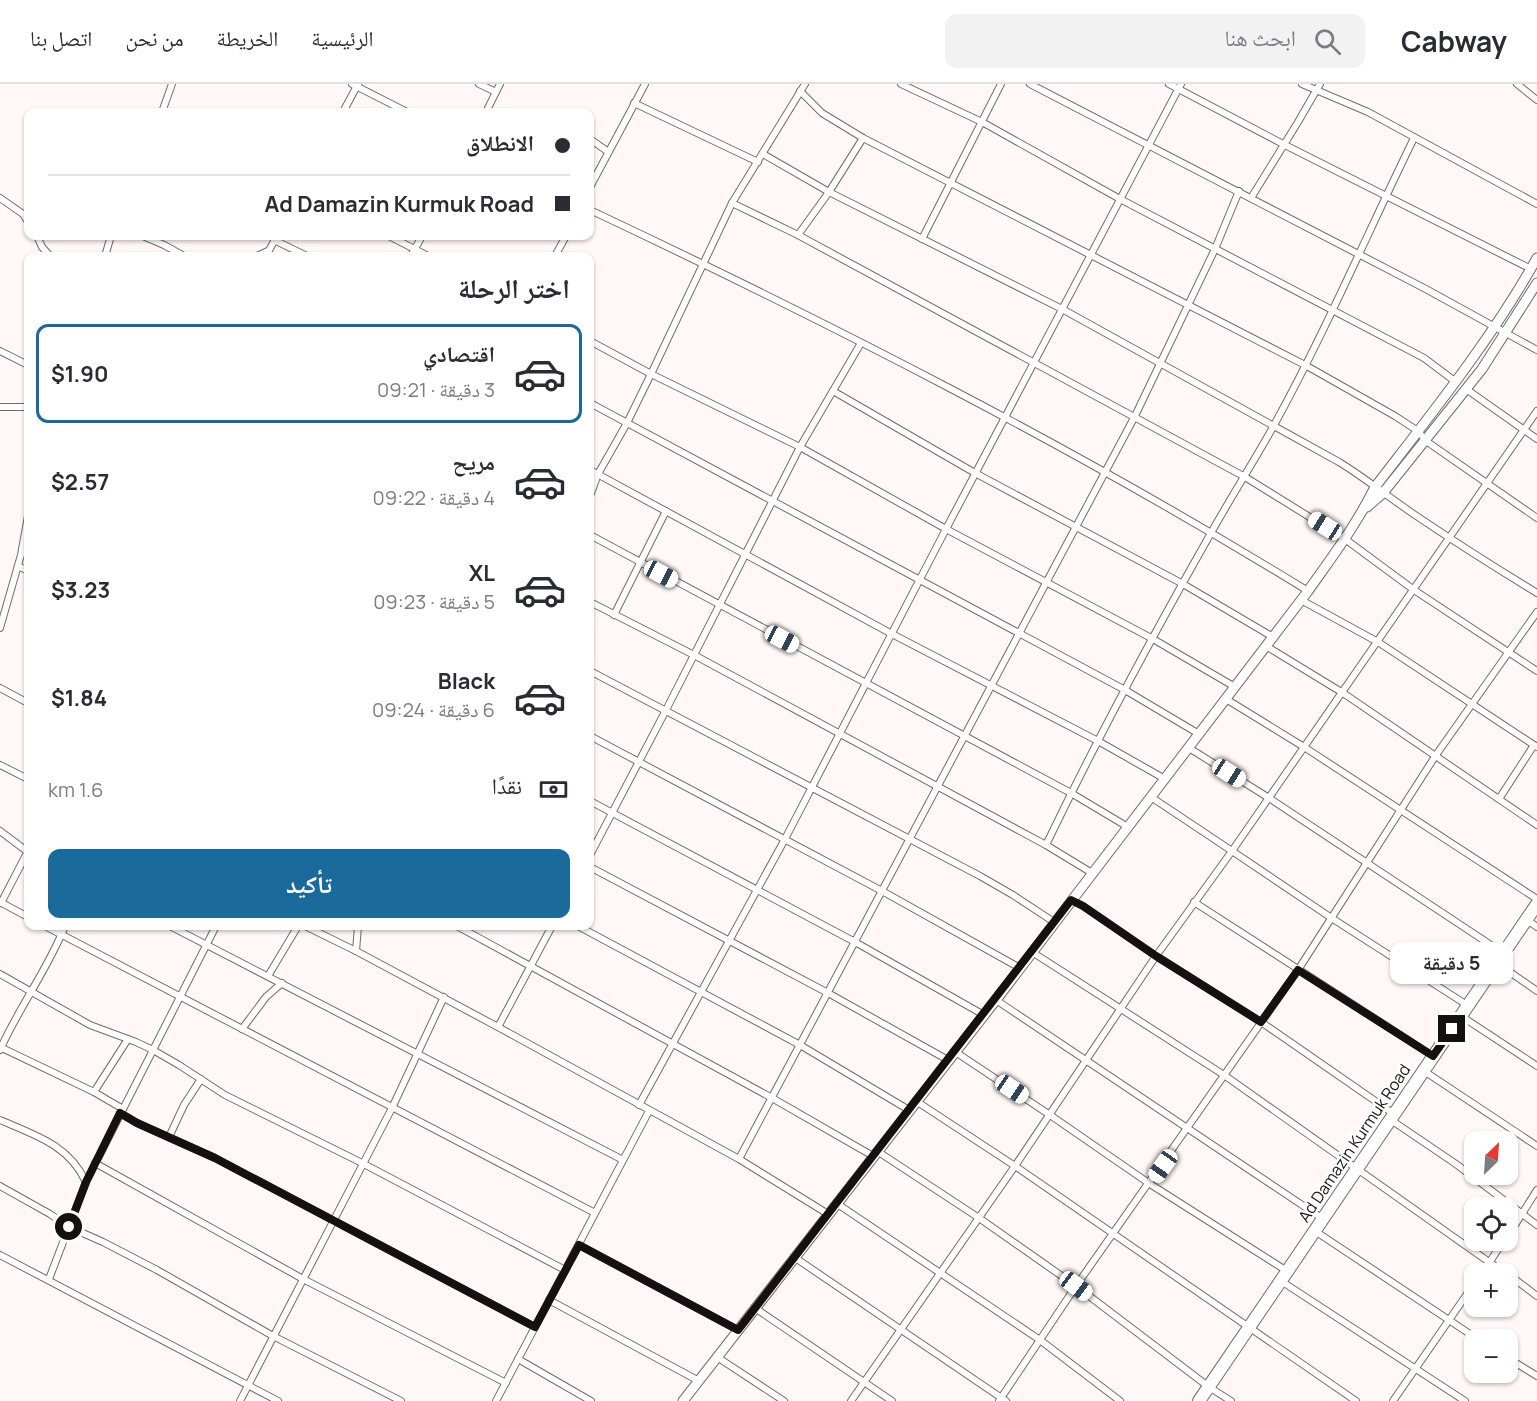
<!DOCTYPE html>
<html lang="ar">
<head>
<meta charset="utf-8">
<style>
	body { margin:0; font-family:Manrope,"Noto Naskh Arabic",sans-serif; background:#f2f2f3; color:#2b2b33; direction:rtl; height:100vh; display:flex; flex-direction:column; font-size:22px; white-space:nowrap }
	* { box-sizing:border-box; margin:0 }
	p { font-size:20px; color:#7c7c81 }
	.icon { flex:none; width:33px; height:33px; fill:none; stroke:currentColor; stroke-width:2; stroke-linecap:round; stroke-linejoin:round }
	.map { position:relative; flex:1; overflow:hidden; direction:ltr }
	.side { position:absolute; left:24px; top:168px; width:570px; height:678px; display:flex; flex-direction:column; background:#fff; border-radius:12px; box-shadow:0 2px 4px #0004; direction:rtl }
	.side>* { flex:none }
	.hud { position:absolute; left:24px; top:24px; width:570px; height:132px; border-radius:12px; box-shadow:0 2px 4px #0004; direction:rtl; display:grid; align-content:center; height:132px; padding:0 24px; background:#fff }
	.needle { width:39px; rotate:25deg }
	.fabs { position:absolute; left:1464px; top:1047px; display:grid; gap:12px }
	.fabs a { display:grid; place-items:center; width:54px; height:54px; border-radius:12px; background:#fff; box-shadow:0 2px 4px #0004; font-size:30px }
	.end { position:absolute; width:27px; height:27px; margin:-14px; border:8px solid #151111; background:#fff; box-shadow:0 0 0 3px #fff }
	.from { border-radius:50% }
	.bubble { position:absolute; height:42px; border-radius:12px; background:#fff; box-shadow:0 2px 4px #0004; font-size:20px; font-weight:700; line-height:42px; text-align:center; direction:rtl }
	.car { position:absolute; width:18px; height:36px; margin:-18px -9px; border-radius:8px; box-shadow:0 0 4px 2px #0007; background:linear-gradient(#fff 24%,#345 0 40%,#fff 0 76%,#345 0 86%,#fff 0) }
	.hud b { display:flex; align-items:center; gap:21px; height:57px; font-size:22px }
	.hud b+b { border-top:2px solid #e1e1e2 }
	.hud i { width:15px; height:15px; background:#2b2b33 }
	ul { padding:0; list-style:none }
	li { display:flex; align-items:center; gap:18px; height:99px; margin:0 12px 9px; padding:0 12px; border:3px solid transparent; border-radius:12px }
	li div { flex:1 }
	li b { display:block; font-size:22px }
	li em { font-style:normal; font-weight:700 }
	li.on { border-color:#1b6a9c }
	li>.icon { width:54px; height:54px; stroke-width:1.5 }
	h2 { padding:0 24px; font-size:27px; line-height:72px }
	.pay { display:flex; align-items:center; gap:15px; height:66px; padding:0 24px; font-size:22px }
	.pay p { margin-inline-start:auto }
	.primary-button { display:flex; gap:12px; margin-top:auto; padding:12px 24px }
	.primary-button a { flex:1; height:69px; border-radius:12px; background:#1b6a9c; color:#fff; font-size:24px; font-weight:700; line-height:69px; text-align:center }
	header { display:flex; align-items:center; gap:36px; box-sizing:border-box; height:84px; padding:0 30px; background:#fff; border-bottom:2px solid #e1e1e2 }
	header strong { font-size:28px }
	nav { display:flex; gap:33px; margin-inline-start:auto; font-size:21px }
	.search { width:420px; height:54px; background:#f2f2f3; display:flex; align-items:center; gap:15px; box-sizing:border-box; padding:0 21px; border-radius:12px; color:#7c7c81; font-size:22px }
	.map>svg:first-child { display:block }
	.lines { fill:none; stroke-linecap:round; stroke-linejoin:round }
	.street-casing { stroke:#746b69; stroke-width:8 }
	.secondary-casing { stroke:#746b69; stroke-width:11 }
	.highway-casing { stroke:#746b69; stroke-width:14 }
	.street { stroke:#fff; stroke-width:6 }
	.secondary { stroke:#fff; stroke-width:9 }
	.highway { stroke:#fff; stroke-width:12 }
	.route { stroke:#151111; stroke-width:8 }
	.labels { text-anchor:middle; stroke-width:5; stroke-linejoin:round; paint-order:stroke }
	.street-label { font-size:16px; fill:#151111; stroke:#fff }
</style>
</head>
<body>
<header>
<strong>Cabway</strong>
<div class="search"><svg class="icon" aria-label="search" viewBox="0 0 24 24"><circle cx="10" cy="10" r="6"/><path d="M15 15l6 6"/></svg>ابحث هنا</div>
<nav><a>الرئيسية</a><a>الخريطة</a><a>من نحن</a><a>اتصل بنا</a></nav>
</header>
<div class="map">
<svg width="1537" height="1317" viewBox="0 0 1537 1317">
	<rect width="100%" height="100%" fill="#fff8f7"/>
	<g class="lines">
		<!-- street casing -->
		<g class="street-casing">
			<g id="street">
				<polyline points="352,0 407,28"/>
				<polyline points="479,0 496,8"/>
				<polyline points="901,0 982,38 1120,115 1424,274 1456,298"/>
				<polyline points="1030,0 1424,204 1537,266"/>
				<polyline points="1169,0 1283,60 1531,185"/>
				<polyline points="1302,0 1368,28 1537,120"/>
				<polyline points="1517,0 1537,16"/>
				<polyline points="800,7 822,29 863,54 1305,281 1395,332 1418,347 1426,357 1537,434"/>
				<polyline points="634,19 758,78"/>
				<polyline points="162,28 172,0"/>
				<polyline points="343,28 358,0"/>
				<polyline points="486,28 500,0"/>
				<polyline points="590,55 607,67"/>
				<path d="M763,70L829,108L1062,225L1339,378C1365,394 1390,414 1415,431C1455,458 1496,484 1537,509"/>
				<polyline points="590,103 645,0"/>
				<polyline points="0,114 23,130 28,138"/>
				<polyline points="1251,114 1298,38 1320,0"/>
				<polyline points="732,119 798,151 1245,393 1345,455 1414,506 1537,587"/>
				<path d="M590,126C834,241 1077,365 1308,507"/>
				<polyline points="798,151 829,108 863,54"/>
				<polyline points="37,152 42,163 50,172"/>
				<polyline points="143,152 164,161 184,172"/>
				<polyline points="389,152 428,172"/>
				<polyline points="922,155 1001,0"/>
				<polyline points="274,156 307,172"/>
				<polyline points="105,172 111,152"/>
				<polyline points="257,172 268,167"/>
				<polyline points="266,172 277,152"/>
				<polyline points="411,172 422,152"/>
				<polyline points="555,172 566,152"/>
				<polyline points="590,257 651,290 800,363 946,445 1153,555 1235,603"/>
				<polyline points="0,267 28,281"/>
				<polyline points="1466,305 1537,355"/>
				<polyline points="833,307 975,389 1183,500 1273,553"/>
				<polyline points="590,319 1125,606 1199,650"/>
				<polyline points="0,323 28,323"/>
				<polyline points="590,386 892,550 1098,657 1165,695"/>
				<polyline points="590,412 598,390 627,339 651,290 732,119 805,0"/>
				<polyline points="590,451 1071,709 1128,743"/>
				<polyline points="18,482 28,487"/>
				<polyline points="1301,516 1378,558 1537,663"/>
				<polyline points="590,518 694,571 1046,761 1092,789"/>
				<polyline points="614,531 666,427"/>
				<polyline points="0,544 21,471 28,432"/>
				<polyline points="1266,562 1343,609 1537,741"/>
				<polyline points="590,587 980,792 1013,811 1054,838"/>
				<polyline points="0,604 28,619"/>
				<polyline points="1226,615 1304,663 1537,815"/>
				<polyline points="590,652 882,807 1020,884"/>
				<polyline points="1189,664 1269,714 1503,869"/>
				<polyline points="0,681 28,695"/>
				<polyline points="1151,713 1232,767 1537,327"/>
				<polyline points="1499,715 1534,661"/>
				<polyline points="590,717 855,858 984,931"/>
				<polyline points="0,747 28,768"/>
				<path d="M1046,761C1097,655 1153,551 1211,449C1231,413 1253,379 1273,343C1325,249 1367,150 1414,54"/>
				<polyline points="590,771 666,626 800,363 861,259"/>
				<polyline points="590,783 828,909 948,976"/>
				<polyline points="1071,816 1083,822 1156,872 1261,938 1394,1030"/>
				<polyline points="0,818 28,833"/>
				<polyline points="1194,818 1433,972"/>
				<polyline points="1,819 28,767"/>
				<polyline points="1527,836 1537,843"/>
				<polyline points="45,842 595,1129"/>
				<polyline points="170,842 623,1076"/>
				<polyline points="305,842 356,867 498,943 739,1075 828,1130"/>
				<polyline points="457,842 772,1014 873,1072"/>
				<polyline points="578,842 800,961 909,1026"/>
				<polyline points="356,867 358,842"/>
				<polyline points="1032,868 1224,991 1506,1190"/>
				<polyline points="1497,879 1537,907"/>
				<polyline points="0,890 90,941 136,958 153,966 179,981 225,1011 362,1079 565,1186"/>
				<polyline points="268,892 298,842"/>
				<polyline points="996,916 1323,1135"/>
				<polyline points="1461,932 1537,982"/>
				<polyline points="498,943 552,842"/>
				<polyline points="242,945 266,913 282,899"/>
				<polyline points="0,963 94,1008 123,1025"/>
				<path d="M0,966C19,923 48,885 65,842"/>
				<polyline points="954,967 1050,1031 1150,1100 1287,1187"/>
				<polyline points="1424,987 1537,1062"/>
				<polyline points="94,1008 128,955"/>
				<polyline points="916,1017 1015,1082 1356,1317"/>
				<polyline points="639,1021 785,755 946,445 1181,0"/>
				<polyline points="120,1029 137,1039 215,1074 535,1243"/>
				<path d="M0,1036C35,1051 69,1061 86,1098"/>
				<polyline points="1391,1036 1456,1080 1537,1141"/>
				<polyline points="169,1053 184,1021 201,995"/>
				<polyline points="877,1067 979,1134 1076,1202 1209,1303 1231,1317"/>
				<polyline points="739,1075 1135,332 1215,165 1239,107"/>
				<polyline points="95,1079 303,1195 506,1299"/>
				<polyline points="0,1102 50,1130 69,1143 103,1158 157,1186 273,1252 401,1317"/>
				<polyline points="836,1119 1040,1256 1120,1317"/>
				<polyline points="1315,1147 1479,1256"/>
				<polyline points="1508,1152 1537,1106"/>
				<polyline points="579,1161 738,1246"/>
				<polyline points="0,1171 278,1317"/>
				<polyline points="794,1173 1006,1317"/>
				<polyline points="1482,1190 1504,1156"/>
				<polyline points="1508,1190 1537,1212"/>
				<polyline points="49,1195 86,1098 216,842"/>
				<polyline points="1281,1197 1465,1317"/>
				<polyline points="549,1216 699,1297"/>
				<polyline points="755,1224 892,1317"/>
				<polyline points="717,1273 784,1317"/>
				<polyline points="1508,1274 1537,1292"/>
				<polyline points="518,1275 591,1317"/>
				<polyline points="240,1317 392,1024 444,913"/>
				<polyline points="496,1317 649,1027"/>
				<polyline points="851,1317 1015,1082 1156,872 1232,767 1333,835 1467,921"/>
				<polyline points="999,1317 1076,1202 1298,886 1436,671 1537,528"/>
				<polyline points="1393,1317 1474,1200"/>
			</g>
		</g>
		<!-- secondary casing -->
		<g class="secondary-casing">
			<g id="secondary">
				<polyline points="1367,423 1383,409 1482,285 1537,199"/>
				<path d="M683,1317L996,916L1308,507C1332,473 1357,440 1375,403C1432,329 1491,256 1537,174"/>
			</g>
		</g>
		<!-- highway casing -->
		<g class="highway-casing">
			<polyline id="highway" points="1199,1317 1537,820"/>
		</g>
		<!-- street -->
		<use href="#street" class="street"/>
		<!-- secondary -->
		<use href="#secondary" class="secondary"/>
		<!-- highway -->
		<use href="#highway" class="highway"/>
	</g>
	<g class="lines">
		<!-- route -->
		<polyline class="route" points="69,1143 86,1098 120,1029 137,1039 215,1074 535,1243 579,1161 738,1246 1071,816 1083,822 1156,872 1261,938 1298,886 1433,972 1452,945"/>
	</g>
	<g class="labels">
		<!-- street labels -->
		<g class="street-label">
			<text transform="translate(1354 1059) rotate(-56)" y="6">Ad Damazin Kurmuk Road</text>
		</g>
	</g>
</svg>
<div class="fabs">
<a><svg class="needle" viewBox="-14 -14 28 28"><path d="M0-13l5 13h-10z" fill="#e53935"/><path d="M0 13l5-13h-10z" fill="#7c7c81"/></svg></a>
<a><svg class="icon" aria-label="locate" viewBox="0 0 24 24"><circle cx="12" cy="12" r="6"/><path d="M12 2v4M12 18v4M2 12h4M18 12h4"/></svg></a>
<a>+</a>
<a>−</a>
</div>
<i class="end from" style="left:69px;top:1143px"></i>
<i class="end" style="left:1452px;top:945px"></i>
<div class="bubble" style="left:1390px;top:858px;width:123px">5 دقيقة</div>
<i class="car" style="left:1325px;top:442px;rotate:302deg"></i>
<i class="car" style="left:661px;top:490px;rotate:118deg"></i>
<i class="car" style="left:782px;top:555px;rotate:118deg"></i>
<i class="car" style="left:1229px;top:689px;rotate:122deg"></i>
<i class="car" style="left:1012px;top:1005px;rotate:124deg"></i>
<i class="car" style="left:1163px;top:1082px;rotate:215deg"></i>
<i class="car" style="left:1076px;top:1202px;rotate:127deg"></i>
<div class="hud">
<b><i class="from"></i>الانطلاق</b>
<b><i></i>Ad Damazin Kurmuk Road</b>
</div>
<section class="side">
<h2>اختر الرحلة</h2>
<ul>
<li class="on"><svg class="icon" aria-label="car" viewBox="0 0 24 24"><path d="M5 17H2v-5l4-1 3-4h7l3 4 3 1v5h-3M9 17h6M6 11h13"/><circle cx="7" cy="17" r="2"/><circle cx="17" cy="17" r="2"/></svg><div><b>اقتصادي</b><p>3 دقيقة · 09:21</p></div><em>$1.90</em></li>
<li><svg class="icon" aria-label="car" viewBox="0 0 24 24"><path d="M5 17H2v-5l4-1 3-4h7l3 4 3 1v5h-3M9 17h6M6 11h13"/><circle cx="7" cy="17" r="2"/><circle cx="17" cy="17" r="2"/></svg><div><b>مريح</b><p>4 دقيقة · 09:22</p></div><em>$2.57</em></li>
<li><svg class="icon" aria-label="car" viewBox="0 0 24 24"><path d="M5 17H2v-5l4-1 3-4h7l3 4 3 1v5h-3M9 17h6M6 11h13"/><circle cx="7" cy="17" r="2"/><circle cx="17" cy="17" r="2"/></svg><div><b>XL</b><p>5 دقيقة · 09:23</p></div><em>$3.23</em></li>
<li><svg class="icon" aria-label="car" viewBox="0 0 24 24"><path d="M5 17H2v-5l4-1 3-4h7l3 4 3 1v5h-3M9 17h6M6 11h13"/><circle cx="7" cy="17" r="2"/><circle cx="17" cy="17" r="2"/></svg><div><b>Black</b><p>6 دقيقة · 09:24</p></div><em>$1.84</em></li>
</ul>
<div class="pay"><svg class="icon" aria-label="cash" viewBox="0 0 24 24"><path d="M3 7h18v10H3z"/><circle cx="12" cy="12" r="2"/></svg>نقدًا<p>1.6 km</p></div>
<div class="primary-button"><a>تأكيد</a></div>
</section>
</div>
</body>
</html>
